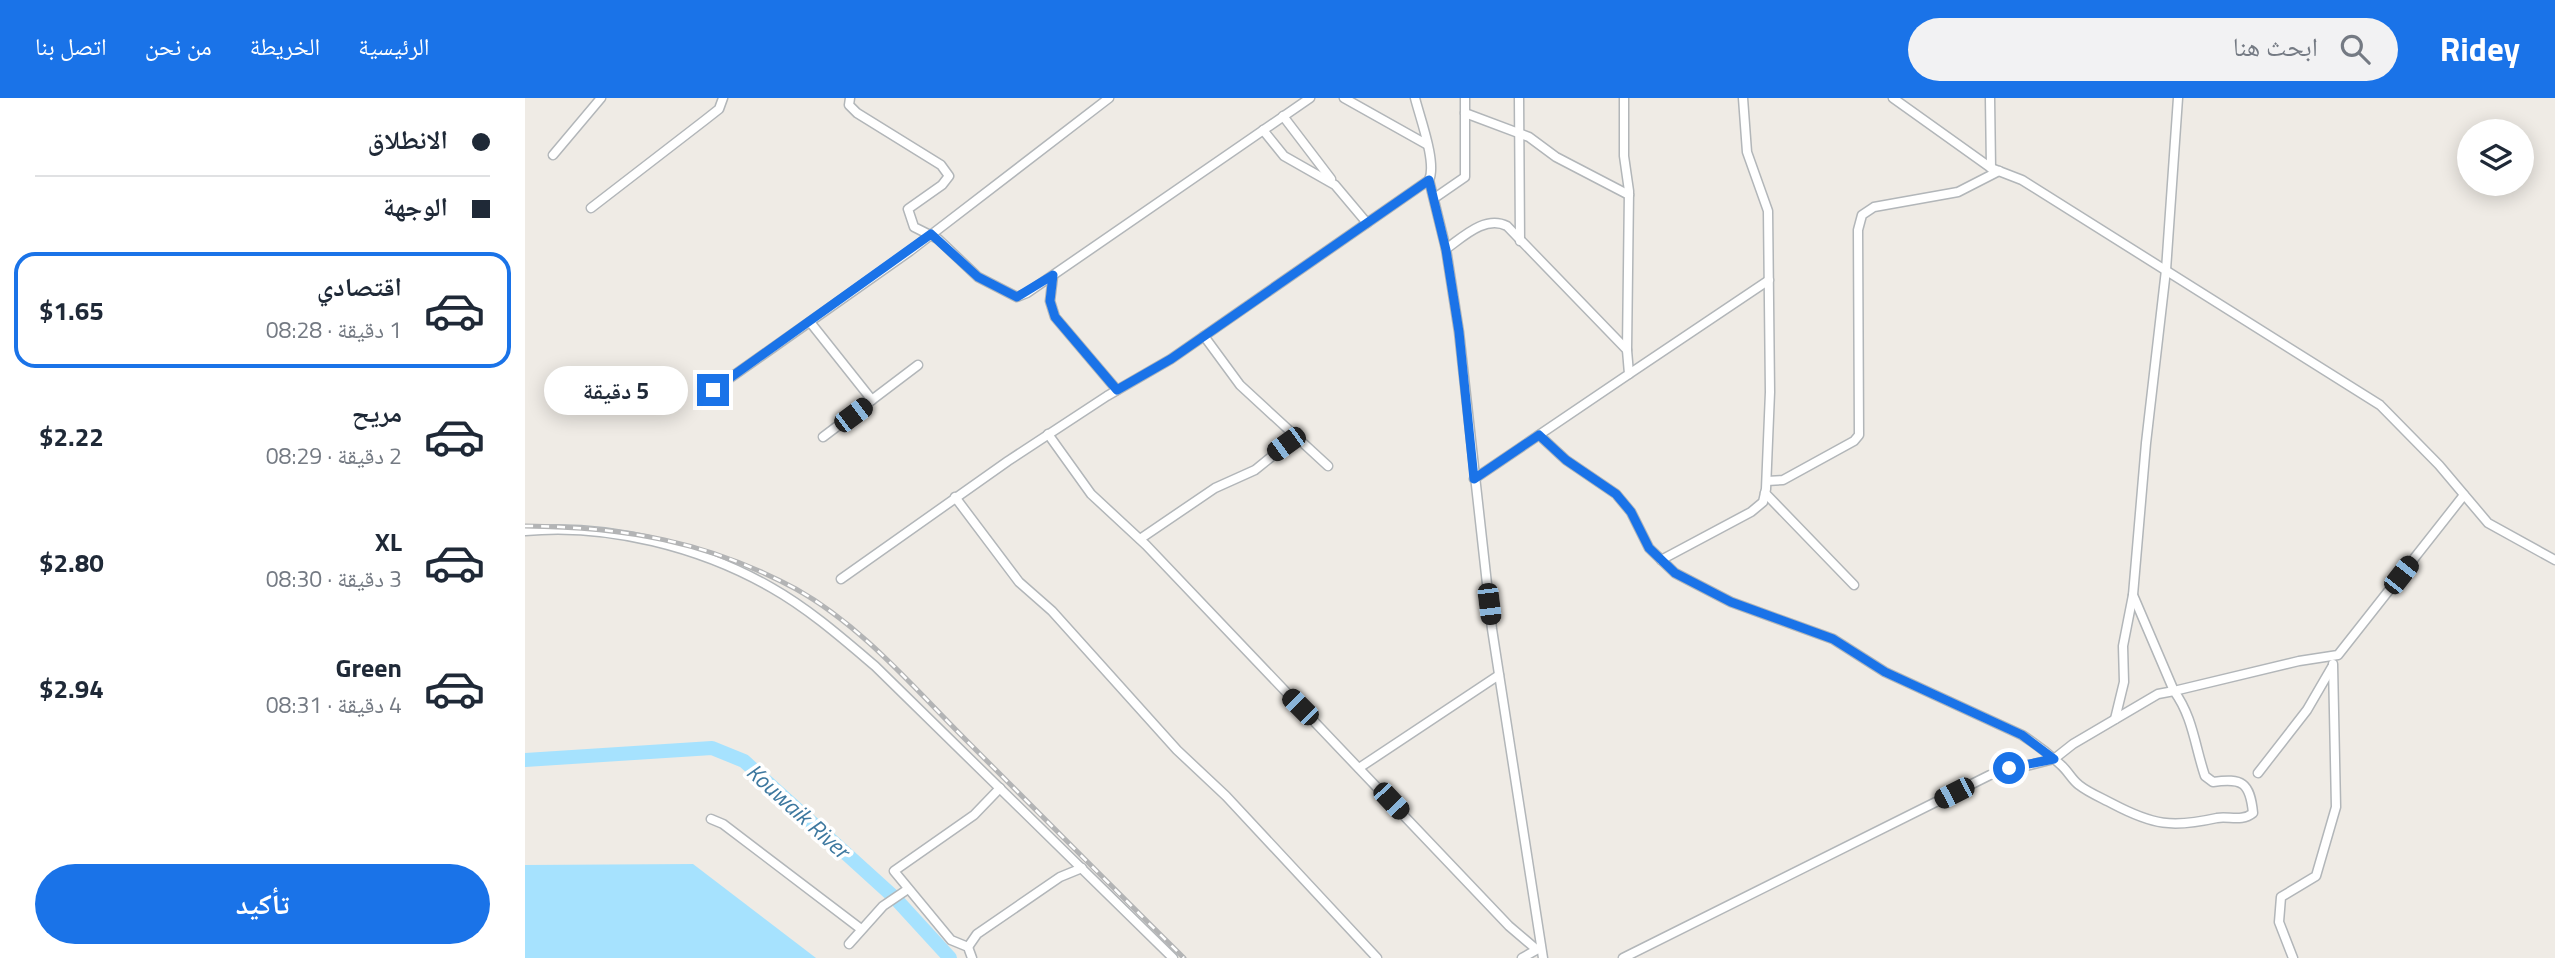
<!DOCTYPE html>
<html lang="ar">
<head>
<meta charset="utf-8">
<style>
	body { margin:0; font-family:"Titillium Web","Noto Naskh Arabic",sans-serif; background:#f2f2f3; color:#1f2937; direction:rtl; height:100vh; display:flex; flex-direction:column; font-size:26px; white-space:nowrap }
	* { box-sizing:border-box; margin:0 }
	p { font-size:23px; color:#747a83 }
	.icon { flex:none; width:38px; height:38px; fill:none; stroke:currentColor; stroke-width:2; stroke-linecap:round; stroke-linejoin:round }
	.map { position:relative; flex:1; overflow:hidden; direction:ltr }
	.side { display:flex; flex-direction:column; background:#fff; width:525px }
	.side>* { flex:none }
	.guide { display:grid; align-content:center; height:154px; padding:0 35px; background:#fff }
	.fabs { position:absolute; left:1932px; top:21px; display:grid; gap:14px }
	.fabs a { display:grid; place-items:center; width:77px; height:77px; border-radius:50%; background:#fff; box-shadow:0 4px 18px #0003; font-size:35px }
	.end { position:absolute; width:32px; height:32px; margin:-16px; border:9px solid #1a73e8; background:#fff; box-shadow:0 0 0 4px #fff }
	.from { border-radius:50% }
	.bubble { position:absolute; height:49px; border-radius:24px; background:#fff; box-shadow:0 4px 18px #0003; font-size:23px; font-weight:700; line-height:49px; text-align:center; direction:rtl }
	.car { position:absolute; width:21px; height:42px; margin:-21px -10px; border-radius:9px; box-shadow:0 0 5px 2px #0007; background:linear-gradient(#222 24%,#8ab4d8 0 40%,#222 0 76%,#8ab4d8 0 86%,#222 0) }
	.guide b { display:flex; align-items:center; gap:24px; height:66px; font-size:26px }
	.guide b+b { border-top:2px solid #e0e1e3 }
	.guide i { width:18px; height:18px; background:#1f2937 }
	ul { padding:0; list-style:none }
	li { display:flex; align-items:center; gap:21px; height:116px; margin:0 14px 10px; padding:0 21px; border:4px solid transparent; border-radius:21px }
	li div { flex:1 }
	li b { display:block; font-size:26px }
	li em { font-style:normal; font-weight:700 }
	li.selected { border-color:#1a73e8 }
	li>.icon { width:63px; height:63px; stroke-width:1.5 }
	.button { display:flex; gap:14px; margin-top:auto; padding:14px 35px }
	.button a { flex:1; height:80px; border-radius:42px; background:#1a73e8; color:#fff; font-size:28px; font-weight:700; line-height:80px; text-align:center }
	header { display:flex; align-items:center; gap:42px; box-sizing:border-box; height:98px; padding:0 35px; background:#1a73e8; color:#fff }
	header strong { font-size:33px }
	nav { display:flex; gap:38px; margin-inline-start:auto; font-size:24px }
	.search { width:490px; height:63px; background:#f2f2f3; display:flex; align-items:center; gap:18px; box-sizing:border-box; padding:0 24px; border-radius:38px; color:#747a83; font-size:26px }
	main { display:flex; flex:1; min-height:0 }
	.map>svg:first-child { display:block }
	.water { fill:#a6e2fe }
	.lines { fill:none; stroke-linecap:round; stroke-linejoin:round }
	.river { stroke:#a6e2fe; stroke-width:14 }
	.street-casing { stroke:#b2b6b9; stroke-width:11 }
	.street { stroke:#fff; stroke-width:8 }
	.rail-casing { stroke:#b3b4b5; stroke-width:5 }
	.rail { stroke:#fff; stroke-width:2.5; stroke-dasharray:8; stroke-linecap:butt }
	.route { stroke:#1a73e8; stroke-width:9 }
	.labels { text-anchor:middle; stroke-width:7; stroke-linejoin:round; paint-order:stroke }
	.water-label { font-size:23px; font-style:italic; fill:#3d789f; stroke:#fff }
</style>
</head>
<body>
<header>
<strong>Ridey</strong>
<div class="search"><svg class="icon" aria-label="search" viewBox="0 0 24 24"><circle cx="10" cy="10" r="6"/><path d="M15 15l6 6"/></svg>ابحث هنا</div>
<nav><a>الرئيسية</a><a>الخريطة</a><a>من نحن</a><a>اتصل بنا</a></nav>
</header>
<main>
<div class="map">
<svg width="2030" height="860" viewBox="0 0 2030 860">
	<rect width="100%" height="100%" fill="#efebe5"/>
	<!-- water -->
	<polygon class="water" points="168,766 291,860 0,860 0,767"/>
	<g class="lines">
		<!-- river -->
		<polyline class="river" points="0,662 187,650 219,663 370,800 425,860"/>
		<!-- street casing -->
		<g class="street-casing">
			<g id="street">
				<polyline points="325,0 324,7 332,15 416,67 424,78 417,87 383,111 389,129 413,141 453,179 492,199 502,195 785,0"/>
				<polyline points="819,0 901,46"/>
				<path d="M890,0C895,20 912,65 904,82L921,151L934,234L967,531L1018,860"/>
				<polyline points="994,0 995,143"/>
				<polyline points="1099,0 1099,58 1104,93 1102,252"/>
				<polyline points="1368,0 1466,70 1497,82 1855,307 1914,367 1963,425 2030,462"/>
				<polyline points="1465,0 1466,70"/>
				<polyline points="1653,0 1641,172 1621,345 1608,497 1649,593 1774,563 1813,557 1939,397"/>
				<polyline points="940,15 1004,39 1031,59 1104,97"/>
				<polyline points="758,18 806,81"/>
				<polyline points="738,32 759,58 810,87 842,125"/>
				<polyline points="28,57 76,0"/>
				<polyline points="911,99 940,79 940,0"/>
				<polyline points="66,110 180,22 194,11 198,0"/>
				<path d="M921,151C938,139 960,117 982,128L1102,252L1104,276L949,381"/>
				<polyline points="528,178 525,203 530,219 592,292"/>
				<polyline points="285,224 347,302"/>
				<polyline points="679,238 715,287 803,368"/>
				<polyline points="1104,276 1244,182"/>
				<polyline points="188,292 385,153 584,0"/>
				<polyline points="523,336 566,396 621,447 984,828 1011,851"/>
				<path d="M1014,337L1041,362L1091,396L1106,414L1124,450L1150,475L1206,504L1308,541L1360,574L1497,637C1511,646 1524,656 1536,667C1543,673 1547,682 1554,687C1564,695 1577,700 1588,706C1628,727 1647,730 1692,720C1704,718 1717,724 1728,715C1725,684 1717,680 1688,684L1680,678C1670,649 1668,619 1649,593L1633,596L1548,646L1529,661L1465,677L1098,860"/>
				<polyline points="298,339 393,267"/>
				<polyline points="1242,383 1258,382 1329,343 1334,337 1333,132 1337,117 1349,109 1433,94 1474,73"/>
				<polyline points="1240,395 1329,487"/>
				<polyline points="430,399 494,484 527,513 652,652 701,698 852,860"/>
				<path d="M0,433C82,425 176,449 247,490C284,511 317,540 350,568L648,860"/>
				<polyline points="615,441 690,390 730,372 772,338"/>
				<polyline points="1136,462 1226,414 1238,404 1241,391 1245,294 1243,113 1222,54 1218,0"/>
				<polyline points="316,481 483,363 582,298 646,261 904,82"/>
				<polyline points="1590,621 1599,584 1598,548 1608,497"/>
				<polyline points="834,670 974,577"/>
				<polyline points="1733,675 1782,612 1807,569"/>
				<polyline points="186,721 198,726 336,831"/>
				<polyline points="324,846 358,808 383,791"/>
				<polyline points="443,849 452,836 535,779 557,770"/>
				<polyline points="447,860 443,849 426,842 369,773 449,717 475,690"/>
				<polyline points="997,860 1013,851"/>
				<polyline points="1768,860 1754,824 1756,799 1791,778 1811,709 1808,566"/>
			</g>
		</g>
		<!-- street -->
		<use href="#street" class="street"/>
		<!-- rail casing -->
		<g class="rail-casing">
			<path id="rail" d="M0,428C99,429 182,443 271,491C337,528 388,589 441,642C514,715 586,788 659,860"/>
		</g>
		<!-- rail -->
		<use href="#rail" class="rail"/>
	</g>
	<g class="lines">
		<!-- route -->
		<polyline class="route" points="188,292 406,136 453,179 492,199 528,177 525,203 530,219 592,292 646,261 904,82 921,152 934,234 949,381 1014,337 1041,362 1091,396 1106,414 1124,450 1150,475 1206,504 1308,541 1360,574 1497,637 1529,661 1484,670"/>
	</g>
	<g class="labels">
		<!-- water labels -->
		<g class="water-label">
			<text transform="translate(273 713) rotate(42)" y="8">Kouwaik River</text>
		</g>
	</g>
</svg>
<div class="fabs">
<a><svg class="icon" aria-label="layers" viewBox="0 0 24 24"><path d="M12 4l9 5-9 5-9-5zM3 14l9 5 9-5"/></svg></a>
</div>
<i class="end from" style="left:1484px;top:670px"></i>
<i class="end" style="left:188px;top:292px"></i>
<div class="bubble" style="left:19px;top:268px;width:144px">5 دقيقة</div>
<i class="car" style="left:328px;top:317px;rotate:53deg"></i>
<i class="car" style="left:761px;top:346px;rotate:234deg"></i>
<i class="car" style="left:1876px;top:477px;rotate:38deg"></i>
<i class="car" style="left:964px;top:506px;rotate:173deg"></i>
<i class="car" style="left:775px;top:609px;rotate:315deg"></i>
<i class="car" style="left:1429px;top:695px;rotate:243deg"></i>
<i class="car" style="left:866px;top:703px;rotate:137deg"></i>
</div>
<section class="side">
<div class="guide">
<b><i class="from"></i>الانطلاق</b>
<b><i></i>الوجهة</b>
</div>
<ul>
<li class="selected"><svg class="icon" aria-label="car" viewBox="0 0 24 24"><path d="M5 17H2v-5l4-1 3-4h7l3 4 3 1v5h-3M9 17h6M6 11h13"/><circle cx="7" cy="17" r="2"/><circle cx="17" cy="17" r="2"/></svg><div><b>اقتصادي</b><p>1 دقيقة · 08:28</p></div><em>$1.65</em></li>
<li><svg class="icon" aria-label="car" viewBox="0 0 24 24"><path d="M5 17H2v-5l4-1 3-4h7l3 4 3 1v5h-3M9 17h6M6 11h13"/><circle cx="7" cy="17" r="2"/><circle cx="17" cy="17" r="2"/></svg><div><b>مريح</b><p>2 دقيقة · 08:29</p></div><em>$2.22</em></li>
<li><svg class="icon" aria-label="car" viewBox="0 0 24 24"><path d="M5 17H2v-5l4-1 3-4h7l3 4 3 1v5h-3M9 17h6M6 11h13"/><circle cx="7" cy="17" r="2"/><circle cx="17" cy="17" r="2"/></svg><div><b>XL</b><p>3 دقيقة · 08:30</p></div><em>$2.80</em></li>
<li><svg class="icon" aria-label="car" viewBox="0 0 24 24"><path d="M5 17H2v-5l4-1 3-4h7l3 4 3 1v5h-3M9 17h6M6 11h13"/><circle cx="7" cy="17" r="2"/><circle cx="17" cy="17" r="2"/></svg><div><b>Green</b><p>4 دقيقة · 08:31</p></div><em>$2.94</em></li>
</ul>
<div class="button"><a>تأكيد</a></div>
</section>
</main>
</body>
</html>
